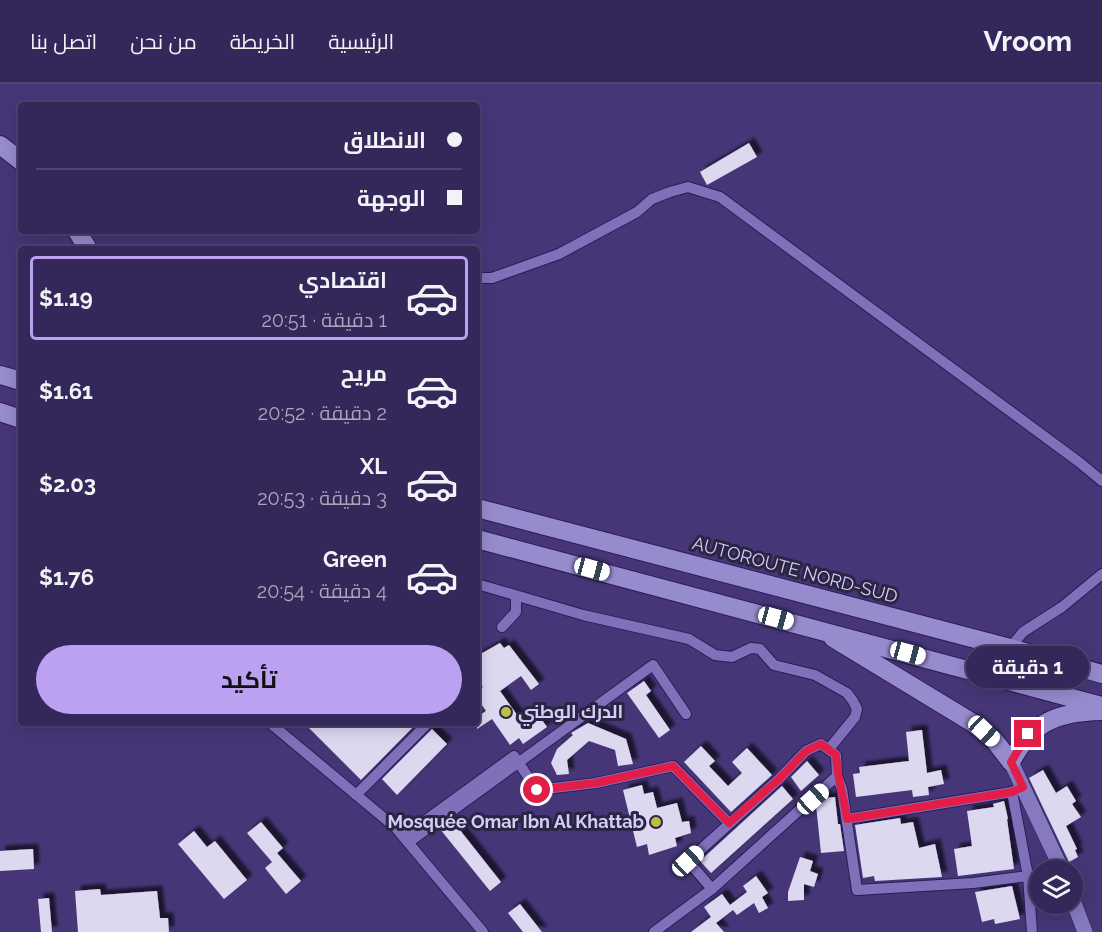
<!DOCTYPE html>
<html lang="ar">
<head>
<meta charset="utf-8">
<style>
	body { margin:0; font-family:Raleway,Cairo,sans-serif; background:#3c3060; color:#f1f3f6; direction:rtl; height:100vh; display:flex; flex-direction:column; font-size:22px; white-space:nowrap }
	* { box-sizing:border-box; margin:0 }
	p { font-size:20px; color:#a9a6bb }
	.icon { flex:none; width:33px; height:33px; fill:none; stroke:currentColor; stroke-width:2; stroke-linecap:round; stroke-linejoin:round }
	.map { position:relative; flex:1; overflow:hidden; direction:ltr }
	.side { position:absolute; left:18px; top:162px; width:462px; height:480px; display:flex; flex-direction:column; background:#34285a; border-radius:6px; box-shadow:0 3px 15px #0003,0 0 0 2px #4e4470; direction:rtl }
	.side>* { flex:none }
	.top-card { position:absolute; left:18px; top:18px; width:462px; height:132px; border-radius:6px; box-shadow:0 3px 15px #0003,0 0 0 2px #4e4470; direction:rtl; display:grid; align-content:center; height:132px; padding:0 18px; background:#34285a }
	.tools { position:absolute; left:1029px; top:776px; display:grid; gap:12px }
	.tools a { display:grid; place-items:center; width:54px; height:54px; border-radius:50%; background:#34285a; box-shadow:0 3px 15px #0003,0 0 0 2px #4e4470; font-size:30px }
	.end { position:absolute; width:27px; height:27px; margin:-14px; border:8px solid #e11d48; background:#fff; box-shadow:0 0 0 3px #fff }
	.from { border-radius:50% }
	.bubble { position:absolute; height:42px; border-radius:21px; background:#34285a; box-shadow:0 3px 15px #0003,0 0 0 2px #4e4470; font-size:20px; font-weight:700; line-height:42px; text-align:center; direction:rtl }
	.car { position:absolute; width:18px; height:36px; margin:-18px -9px; border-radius:8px; box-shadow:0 0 4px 2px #0007; background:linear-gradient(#fff 24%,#345 0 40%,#fff 0 76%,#345 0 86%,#fff 0) }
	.top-card b { display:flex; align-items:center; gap:21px; height:57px; font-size:22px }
	.top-card b+b { border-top:2px solid #4e4470 }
	.top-card i { width:15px; height:15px; background:#f1f3f6 }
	ul { padding:10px 0 0; list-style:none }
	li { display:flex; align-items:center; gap:18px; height:84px; margin:0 12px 9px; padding:0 6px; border:3px solid transparent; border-radius:6px }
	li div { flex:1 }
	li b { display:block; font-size:22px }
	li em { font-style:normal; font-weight:700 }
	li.selected { border-color:#bca0f2 }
	li>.icon { width:54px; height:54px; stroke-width:1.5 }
	.primary-button { display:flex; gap:12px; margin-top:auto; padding:12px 18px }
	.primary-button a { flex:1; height:69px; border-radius:36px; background:#bca0f2; color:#111; font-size:24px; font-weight:700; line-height:69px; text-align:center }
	header { display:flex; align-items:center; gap:36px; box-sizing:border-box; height:84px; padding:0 30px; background:#34285a; border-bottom:2px solid #4e4470 }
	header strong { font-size:28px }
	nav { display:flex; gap:33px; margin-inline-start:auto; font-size:21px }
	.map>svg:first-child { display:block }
	.building { fill:#dbd8f0; filter:url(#shadow) }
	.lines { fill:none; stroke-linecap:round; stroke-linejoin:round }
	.minor-casing { stroke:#2d1a5a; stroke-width:12 }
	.secondary-casing { stroke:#2d1a5a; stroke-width:16 }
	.motorway-casing { stroke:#2d1a5a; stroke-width:20 }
	.minor { stroke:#7f71b9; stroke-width:10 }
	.secondary { stroke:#8679bf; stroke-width:15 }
	.motorway { stroke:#968bcd; stroke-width:18 }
	.route { stroke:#e11d48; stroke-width:8 }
	.poi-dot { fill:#bbc045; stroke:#2b2543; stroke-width:2 }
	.labels { text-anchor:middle; stroke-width:6; stroke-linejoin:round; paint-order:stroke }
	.street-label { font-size:18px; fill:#d4cef6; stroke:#2b2543 }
	.poi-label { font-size:18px; font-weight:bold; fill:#d4cef6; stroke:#2b2543; text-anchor:start }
</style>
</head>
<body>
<header>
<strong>Vroom</strong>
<nav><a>الرئيسية</a><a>الخريطة</a><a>من نحن</a><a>اتصل بنا</a></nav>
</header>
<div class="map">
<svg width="1102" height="848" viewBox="0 0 1102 848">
	<defs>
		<filter id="shadow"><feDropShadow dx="5.5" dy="-5.5" stdDeviation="1.5" flood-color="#0009"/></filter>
	</defs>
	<rect width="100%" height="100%" fill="#463678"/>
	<!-- building -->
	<g class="building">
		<polygon points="749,59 757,73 707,101 700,88"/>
		<polygon points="500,559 504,564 509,561 539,600 531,606 521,592 500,607 520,635 534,625 547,643 523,660 519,654 510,661 492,635 477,645 477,633 486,627 477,614 477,607 483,603 477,595 477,572"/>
		<polygon points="644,597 651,607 646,611 670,646 659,654 627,609"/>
		<polygon points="566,625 571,631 563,637 558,631"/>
		<polygon points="304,639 417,639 361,696"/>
		<polygon points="588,639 626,655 633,680 618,682 615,666 589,657 567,676 569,690 557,691 551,679 557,665 573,651 571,649"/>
		<polygon points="432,645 447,660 397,711 382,695"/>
		<polygon points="922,646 927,689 941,686 944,700 928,703 929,711 913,713 912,706 856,713 853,690 860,689 859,683 909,677 906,648"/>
		<polygon points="701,662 715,677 709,682 728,702 742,689 732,678 747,664 772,691 731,728 684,678"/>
		<polygon points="807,677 819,691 801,707 791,693"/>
		<polygon points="1043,686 1056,709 1067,702 1076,717 1072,720 1081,733 1066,742 1077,765 1075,766 1078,773 1069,778 1029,694"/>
		<polygon points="642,701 644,710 653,708 657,724 677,719 682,738 689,737 691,749 675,754 677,762 649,771 647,760 637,763 623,706"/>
		<polygon points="782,702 793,715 711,789 700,777"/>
		<polygon points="835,713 838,740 840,740 844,767 821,769 816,721 824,714"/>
		<polygon points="1004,717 1008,735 1007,735 1014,785 958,792 954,765 972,762 967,727 994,723 993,720"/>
		<polygon points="900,734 901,740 913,738 919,764 935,760 942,793 875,797 874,792 863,794 855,741"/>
		<polygon points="452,736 501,798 490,807 440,745"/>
		<polygon points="261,738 283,764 277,769 301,797 286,810 265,784 272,778 247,749"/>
		<polygon points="194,747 207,763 215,757 247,796 224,815 178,760"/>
		<polygon points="33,765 34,785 0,787 0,767"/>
		<polygon points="800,773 813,777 810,787 818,790 814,803 804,800 804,816 788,817 788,808"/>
		<polygon points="756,792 768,809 762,813 768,824 759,829 754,819 737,831 733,826 716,839 724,848 691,848 711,833 704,823 722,810 730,821 747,808 743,802"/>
		<polygon points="1012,802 1020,835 995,840 994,835 982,838 975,808"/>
		<polygon points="100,805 101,811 157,807 160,834 168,834 169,848 78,848 75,807"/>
		<polygon points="49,814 52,848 41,848 38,815"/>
		<polygon points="520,820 542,848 523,848 508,829"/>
	</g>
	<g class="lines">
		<!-- minor casing -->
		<g class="minor-casing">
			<g id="minor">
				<polyline points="477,194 492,194 559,170 637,128 652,115 670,108 688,103 720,113 1079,378 1102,397"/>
				<polyline points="477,500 583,531 689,555 715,571 732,573 751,564 760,565 774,581 815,591 847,609 853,617 857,625 855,633 829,665"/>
				<polyline points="502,543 516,528 516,513"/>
				<polyline points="1010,564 1023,548 1062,523 1102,490"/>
				<polyline points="270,639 396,744 483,848"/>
				<polyline points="1016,706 1012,708 1028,792 1032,848"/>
				<polyline points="356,711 428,639"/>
				<polyline points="847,735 1012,708"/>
				<polyline points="404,752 514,672 537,706 596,699 673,682 729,739"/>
				<polyline points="409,758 653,581 686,630"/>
				<polyline points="1048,786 1060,782"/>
				<polyline points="712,805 688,777 779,695 806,667 821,660 836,671 837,692"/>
				<polyline points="654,848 712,805 837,692 842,705 857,806 973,799 1028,792 1040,789"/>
			</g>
		</g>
		<!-- secondary casing -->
		<g class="secondary-casing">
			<g id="secondary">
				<polyline points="1011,678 1062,786"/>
				<polyline points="1072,814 1085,848"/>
			</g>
		</g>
		<!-- motorway casing -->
		<g class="motorway-casing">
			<g id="motorway">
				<polyline points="0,61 21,77"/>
				<polyline points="77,147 88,165"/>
				<polyline points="0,291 21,297"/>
				<polyline points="0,328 21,335"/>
				<polyline points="477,424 1010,564 1102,590"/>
				<polyline points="477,455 1102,622"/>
				<path d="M833,554L973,639L994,656L1011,678C1032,638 1057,628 1101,627"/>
			</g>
		</g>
		<!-- minor -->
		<use href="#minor" class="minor"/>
		<!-- secondary -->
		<use href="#secondary" class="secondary"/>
		<!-- motorway -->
		<use href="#motorway" class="motorway"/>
	</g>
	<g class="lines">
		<!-- route -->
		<path class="route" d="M537,706L596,699L673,682L729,739L779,695L806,667L821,660L836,671C837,693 844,713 847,735L1012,708L1023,703L1011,678L1028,650"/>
	</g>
	<!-- markers -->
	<g class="poi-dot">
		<circle cx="506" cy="628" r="6"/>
		<circle cx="656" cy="738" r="6"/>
	</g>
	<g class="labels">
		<!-- street labels -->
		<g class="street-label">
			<text transform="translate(795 486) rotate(15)" y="6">AUTOROUTE NORD-SUD</text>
		</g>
		<!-- poi labels -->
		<g class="poi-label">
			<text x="518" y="634">الدرك الوطني</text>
			<text x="644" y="744" text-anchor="end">Mosquée Omar Ibn Al Khattab</text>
		</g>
	</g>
</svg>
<div class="tools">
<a><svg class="icon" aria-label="layers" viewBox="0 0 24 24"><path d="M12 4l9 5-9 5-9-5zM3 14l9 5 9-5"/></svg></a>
</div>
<i class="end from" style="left:537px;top:706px"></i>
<i class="end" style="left:1028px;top:650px"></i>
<div class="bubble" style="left:966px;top:562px;width:123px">1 دقيقة</div>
<i class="car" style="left:592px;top:485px;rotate:105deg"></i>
<i class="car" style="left:776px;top:534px;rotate:105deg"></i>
<i class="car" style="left:908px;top:569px;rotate:105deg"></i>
<i class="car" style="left:984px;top:647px;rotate:133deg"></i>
<i class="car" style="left:813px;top:715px;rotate:48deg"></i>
<i class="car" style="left:688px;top:777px;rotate:47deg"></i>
<div class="top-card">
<b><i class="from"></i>الانطلاق</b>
<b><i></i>الوجهة</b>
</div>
<section class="side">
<ul>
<li class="selected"><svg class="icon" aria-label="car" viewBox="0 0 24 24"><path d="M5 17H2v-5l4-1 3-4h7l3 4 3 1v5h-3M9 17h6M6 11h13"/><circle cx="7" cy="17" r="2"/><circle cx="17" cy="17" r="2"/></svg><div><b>اقتصادي</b><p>1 دقيقة · 20:51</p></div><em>$1.19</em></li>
<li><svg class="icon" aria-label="car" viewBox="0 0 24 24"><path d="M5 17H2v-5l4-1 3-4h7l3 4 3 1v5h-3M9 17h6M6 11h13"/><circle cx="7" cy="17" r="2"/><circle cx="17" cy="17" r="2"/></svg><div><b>مريح</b><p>2 دقيقة · 20:52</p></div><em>$1.61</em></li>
<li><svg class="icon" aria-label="car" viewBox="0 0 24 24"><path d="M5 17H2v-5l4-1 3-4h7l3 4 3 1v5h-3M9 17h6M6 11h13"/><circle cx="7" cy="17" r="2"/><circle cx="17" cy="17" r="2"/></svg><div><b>XL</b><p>3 دقيقة · 20:53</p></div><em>$2.03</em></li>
<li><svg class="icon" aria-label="car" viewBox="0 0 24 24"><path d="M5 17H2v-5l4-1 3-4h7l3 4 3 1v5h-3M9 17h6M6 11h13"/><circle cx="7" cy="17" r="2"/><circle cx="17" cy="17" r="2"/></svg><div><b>Green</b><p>4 دقيقة · 20:54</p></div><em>$1.76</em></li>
</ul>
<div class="primary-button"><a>تأكيد</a></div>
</section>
</div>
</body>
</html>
